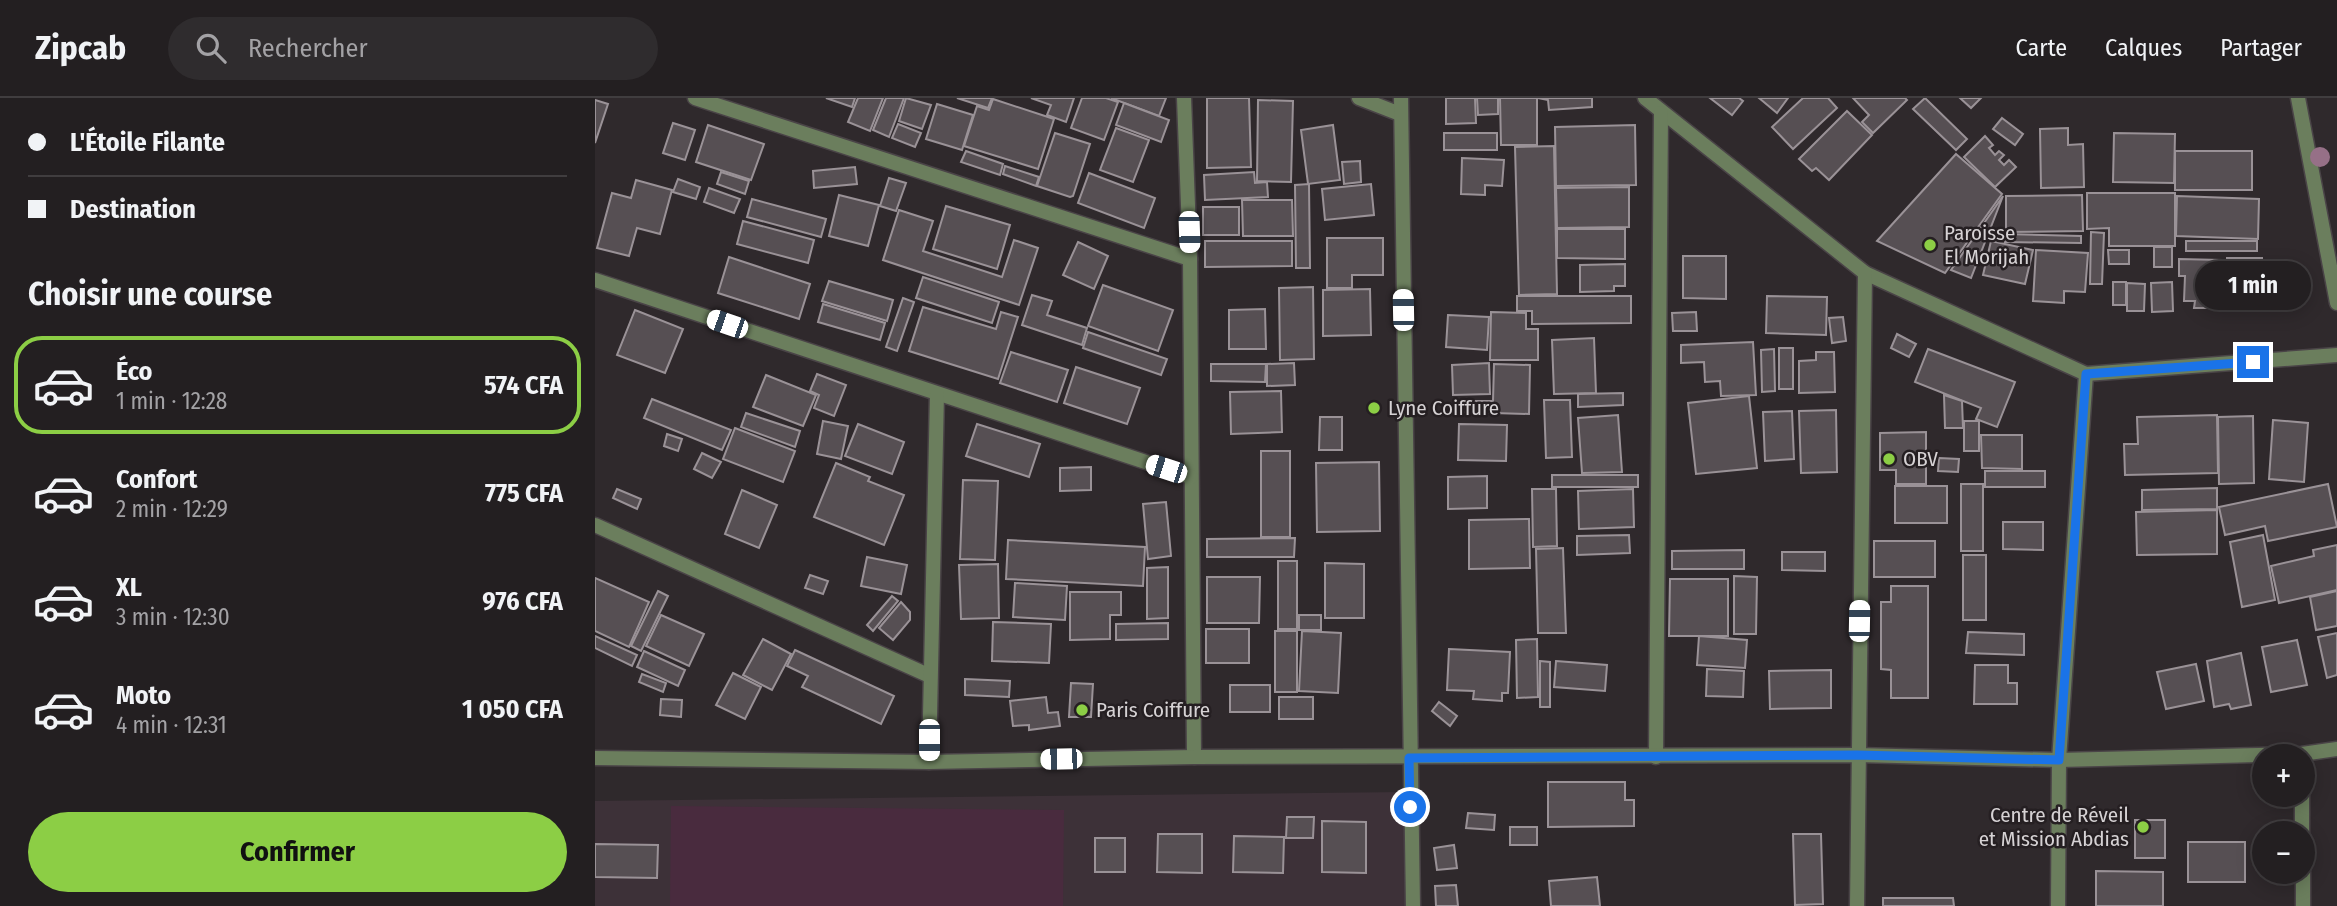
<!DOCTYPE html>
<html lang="fr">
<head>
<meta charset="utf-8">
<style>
	body { margin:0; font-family:"Fira Sans Condensed",sans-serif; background:#2f2c2e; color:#f1f3f6; height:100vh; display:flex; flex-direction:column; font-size:26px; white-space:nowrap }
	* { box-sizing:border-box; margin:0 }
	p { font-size:23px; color:#a3a2a5 }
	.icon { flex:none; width:38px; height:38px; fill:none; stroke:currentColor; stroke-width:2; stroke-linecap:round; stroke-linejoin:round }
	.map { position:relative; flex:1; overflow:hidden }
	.side { display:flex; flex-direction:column; background:#231f21; width:595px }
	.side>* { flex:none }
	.top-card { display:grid; align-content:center; height:154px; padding:0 28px; background:#231f21 }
	.controls { position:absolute; left:1657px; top:646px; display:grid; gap:14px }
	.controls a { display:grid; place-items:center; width:63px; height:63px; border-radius:50%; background:#231f21; box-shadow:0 4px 18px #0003,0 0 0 2px #403d3f; font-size:35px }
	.end { position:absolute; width:32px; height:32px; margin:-16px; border:9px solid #1a73e8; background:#fff; box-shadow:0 0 0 4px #fff }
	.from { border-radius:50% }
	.bubble { position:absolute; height:49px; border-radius:24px; background:#231f21; box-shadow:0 4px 18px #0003,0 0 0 2px #403d3f; font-size:23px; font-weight:700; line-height:49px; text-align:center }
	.car { position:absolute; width:21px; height:42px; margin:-21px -10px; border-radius:9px; box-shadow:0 0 5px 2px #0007; background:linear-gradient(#fff 24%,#345 0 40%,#fff 0 76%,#345 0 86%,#fff 0) }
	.top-card b { display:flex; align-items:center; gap:24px; height:66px; font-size:26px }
	.top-card b+b { border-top:2px solid #403d3f }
	.top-card i { width:18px; height:18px; background:#f1f3f6 }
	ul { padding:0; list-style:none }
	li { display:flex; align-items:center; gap:21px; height:98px; margin:0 14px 10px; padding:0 14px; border:4px solid transparent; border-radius:28px }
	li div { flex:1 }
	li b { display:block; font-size:26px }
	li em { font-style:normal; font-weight:700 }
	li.selected { border-color:#8cce45 }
	li>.icon { width:63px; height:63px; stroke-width:1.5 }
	h2 { padding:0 28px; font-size:32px; line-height:84px }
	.button { display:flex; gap:14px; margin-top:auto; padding:14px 28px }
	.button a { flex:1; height:80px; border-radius:42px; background:#8cce45; color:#111; font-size:28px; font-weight:700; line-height:80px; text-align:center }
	header { display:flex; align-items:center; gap:42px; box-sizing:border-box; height:98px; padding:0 35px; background:#231f21; border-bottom:2px solid #403d3f }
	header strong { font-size:33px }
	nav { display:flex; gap:38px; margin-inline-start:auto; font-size:24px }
	.search { width:490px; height:63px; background:#2f2c2e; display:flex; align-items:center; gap:18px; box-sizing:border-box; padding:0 24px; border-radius:38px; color:#a3a2a5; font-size:26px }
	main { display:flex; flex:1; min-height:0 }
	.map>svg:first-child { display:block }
	.built { fill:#3d3138 }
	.green { fill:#492b3e }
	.building { fill:#564f53; stroke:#9a9297; stroke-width:2 }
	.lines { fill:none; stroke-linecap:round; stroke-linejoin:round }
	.street-casing { stroke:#4a4447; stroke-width:17 }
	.street { stroke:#6b7e5d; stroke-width:14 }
	.tree { fill:#967087 }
	.route { stroke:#1a73e8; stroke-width:9 }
	.poi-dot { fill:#8cce45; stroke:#251f22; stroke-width:2.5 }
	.labels { text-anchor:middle; stroke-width:5; stroke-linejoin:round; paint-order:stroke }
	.poi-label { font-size:21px; fill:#d6d2d4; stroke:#251f22; text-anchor:start }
</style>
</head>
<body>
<header>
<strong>Zipcab</strong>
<div class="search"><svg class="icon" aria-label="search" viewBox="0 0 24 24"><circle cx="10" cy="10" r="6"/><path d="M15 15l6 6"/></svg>Rechercher</div>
<nav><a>Carte</a><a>Calques</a><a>Partager</a></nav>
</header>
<main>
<section class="side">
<div class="top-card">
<b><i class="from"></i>L'Étoile Filante</b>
<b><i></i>Destination</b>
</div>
<h2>Choisir une course</h2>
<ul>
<li class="selected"><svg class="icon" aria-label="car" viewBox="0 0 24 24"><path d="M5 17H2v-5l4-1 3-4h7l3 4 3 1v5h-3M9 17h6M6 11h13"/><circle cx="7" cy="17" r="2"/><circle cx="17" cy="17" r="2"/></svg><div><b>Éco</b><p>1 min · 12:28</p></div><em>574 CFA</em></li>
<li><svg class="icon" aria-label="car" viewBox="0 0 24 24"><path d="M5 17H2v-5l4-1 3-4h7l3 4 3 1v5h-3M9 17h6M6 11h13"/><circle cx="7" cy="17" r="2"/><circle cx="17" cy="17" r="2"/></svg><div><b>Confort</b><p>2 min · 12:29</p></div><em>775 CFA</em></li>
<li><svg class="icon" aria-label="car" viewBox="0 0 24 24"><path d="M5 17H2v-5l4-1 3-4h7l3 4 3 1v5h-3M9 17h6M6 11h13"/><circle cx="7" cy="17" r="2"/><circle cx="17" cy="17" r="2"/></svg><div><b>XL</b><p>3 min · 12:30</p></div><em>976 CFA</em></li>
<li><svg class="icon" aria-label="car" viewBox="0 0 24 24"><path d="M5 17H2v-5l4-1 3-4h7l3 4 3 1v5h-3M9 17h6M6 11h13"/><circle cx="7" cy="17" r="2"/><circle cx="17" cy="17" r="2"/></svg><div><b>Moto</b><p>4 min · 12:31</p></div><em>1 050 CFA</em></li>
</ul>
<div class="button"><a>Confirmer</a></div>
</section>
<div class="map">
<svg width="1742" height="808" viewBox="0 0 1742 808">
	<rect width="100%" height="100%" fill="#2f292c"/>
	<!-- built -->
	<polygon class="built" points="811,694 811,808 0,808 0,703"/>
	<!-- green -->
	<polygon class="green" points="76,708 469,712 468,808 75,808"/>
	<!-- building -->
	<g class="building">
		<polygon points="231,0 260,0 257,9"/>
		<polygon points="263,0 288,0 275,33 253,24"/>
		<polygon points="291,0 309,0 294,39 278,32"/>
		<polygon points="311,0 336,7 327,31 304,23"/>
		<polygon points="362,0 397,0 393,10"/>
		<polygon points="436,0 479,0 471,24 452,17 456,7"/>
		<polygon points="487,0 511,0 523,4 509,42 476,30"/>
		<polygon points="516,0 571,0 564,18"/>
		<polygon points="612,0 654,0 656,69 612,70"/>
		<polygon points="851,0 880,0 881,25 851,26"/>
		<polygon points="882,0 903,0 903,16 883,17"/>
		<polygon points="905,0 942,0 942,47 906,47"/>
		<polygon points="943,0 997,0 997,9 954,12 953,2"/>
		<polygon points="1115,0 1144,0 1148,3 1137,17"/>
		<polygon points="1164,0 1193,0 1182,15"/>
		<polygon points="1208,0 1233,0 1242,10 1198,51 1177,29"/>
		<polygon points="1258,0 1310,0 1312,2 1278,35 1267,24 1274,17"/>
		<polygon points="1330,0 1372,41 1361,52 1318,11"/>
		<polygon points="1365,0 1386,0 1376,10"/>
		<polygon points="398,1 459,21 443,71 369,48 382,8 394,12"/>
		<polygon points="0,2 13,6 0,45"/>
		<polygon points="663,2 698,3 696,84 662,83"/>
		<polygon points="529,5 574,22 566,44 521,27"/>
		<polygon points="342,6 378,17 367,52 331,41"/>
		<polygon points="1252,13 1277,37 1234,82 1221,70 1217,73 1204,61"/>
		<polygon points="1407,20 1428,36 1420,47 1398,31"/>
		<polygon points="78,25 100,32 90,62 68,55"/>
		<polygon points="303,26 326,35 320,49 297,40"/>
		<polygon points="113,27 169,46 156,82 101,64"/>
		<polygon points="738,27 745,82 713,86 706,32"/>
		<polygon points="1040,27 1041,87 961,88 960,29"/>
		<polygon points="521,30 554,42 538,84 505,72"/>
		<polygon points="1473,30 1473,47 1488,46 1489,89 1446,90 1445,31"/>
		<polygon points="460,35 495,46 478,98 475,99 442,88"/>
		<rect x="849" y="35" width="53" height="17"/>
		<polygon points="1519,35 1580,36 1579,85 1518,84"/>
		<polygon points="1390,38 1398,47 1394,50 1400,57 1404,53 1409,57 1404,62 1409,67 1414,62 1421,69 1400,89 1369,59"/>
		<polygon points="959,48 962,196 924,197 920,49"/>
		<polygon points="371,53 408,66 405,77 366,64"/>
		<rect x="1580" y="53" width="77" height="39"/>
		<polygon points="1361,56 1407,96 1350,175 1282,143"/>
		<polygon points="867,60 909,62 907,88 890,87 890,97 866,96"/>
		<polygon points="765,63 766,84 749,86 747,64"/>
		<polygon points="410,68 444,79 441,88 408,76"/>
		<polygon points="260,69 262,86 219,90 218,73"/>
		<polygon points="126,74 154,83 150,96 122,86"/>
		<polygon points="659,74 660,85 672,84 673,99 610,102 609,77"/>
		<polygon points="494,75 560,100 549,130 483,105"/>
		<polygon points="294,80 311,85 301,113 285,108"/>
		<polygon points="83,81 105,89 101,101 78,94"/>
		<polygon points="41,82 77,92 65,136 42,130 34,158 2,150 17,95 36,100"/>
		<polygon points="714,86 715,170 701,170 700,87"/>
		<polygon points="776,86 779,117 730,122 727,91"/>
		<polygon points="1034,89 1034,129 962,130 961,90"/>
		<polygon points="114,90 145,101 139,115 109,104"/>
		<polygon points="1492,95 1580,95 1580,148 1514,148 1514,130 1492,131"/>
		<polygon points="244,97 284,107 273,148 234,138"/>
		<polygon points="1487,97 1488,133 1411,134 1411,98"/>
		<polygon points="1408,98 1376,180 1356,172"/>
		<polygon points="1582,98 1664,101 1663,141 1581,138"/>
		<polygon points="157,101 231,121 226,139 152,119"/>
		<polygon points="647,102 697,102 698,138 648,138"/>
		<polygon points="351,108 415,127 402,171 338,151"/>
		<rect x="608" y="109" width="36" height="28"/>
		<polygon points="304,112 338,123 328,153 407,179 419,142 443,150 424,207 288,162"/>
		<polygon points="148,123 219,142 213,165 142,146"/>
		<polygon points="962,131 1030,131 1030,161 962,160"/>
		<polygon points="1496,134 1509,135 1507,186 1495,186"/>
		<polygon points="1410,136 1486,138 1486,145 1410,144"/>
		<polygon points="732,140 788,140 788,177 757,177 757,190 732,190"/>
		<polygon points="610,143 697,143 697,168 610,169"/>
		<polygon points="1396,143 1438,152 1430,186 1388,177"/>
		<rect x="1591" y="143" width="71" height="10"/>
		<polygon points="483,144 513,158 499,191 468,177"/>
		<rect x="1559" y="149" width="18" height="20"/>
		<polygon points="1441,152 1493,155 1490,194 1469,193 1469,205 1438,203"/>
		<polygon points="1513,152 1534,152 1534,166 1514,166"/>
		<polygon points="1088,158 1131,158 1131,201 1088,200"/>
		<polygon points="134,159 215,186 204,221 123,195"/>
		<polygon points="1632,160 1667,160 1667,211 1631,210"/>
		<polygon points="1584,161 1626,162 1625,210 1599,210 1600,203 1589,203 1590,178 1584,178"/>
		<polygon points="1030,166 1030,188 1019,188 1019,193 985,194 985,167"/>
		<polygon points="328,179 404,204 397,225 321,200"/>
		<polygon points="234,183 298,202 292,223 227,203"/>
		<rect x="1518" y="184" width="13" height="23"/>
		<polygon points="1577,184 1578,213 1557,214 1556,185"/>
		<polygon points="1532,185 1550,186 1549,213 1532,213"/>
		<polygon points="508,187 578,212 563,253 493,228"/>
		<polygon points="718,189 719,261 685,262 684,190"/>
		<polygon points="775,191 776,237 728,238 728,192"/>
		<polygon points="437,197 457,203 452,217 492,230 487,247 427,227"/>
		<polygon points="922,198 1036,198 1036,225 937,226 937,213 922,213"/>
		<polygon points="1172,198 1232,199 1231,237 1171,235"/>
		<polygon points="308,200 319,204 302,253 291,249"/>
		<polygon points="228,206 290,225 285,242 223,224"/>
		<polygon points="328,209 401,231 406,214 423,219 403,281 314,253"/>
		<polygon points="670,211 671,251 634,251 634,212"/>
		<polygon points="40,212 88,231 70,275 22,257"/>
		<polygon points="896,214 931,215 931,231 943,231 943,262 895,262"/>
		<polygon points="1101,214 1102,233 1078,233 1077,215"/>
		<polygon points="853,217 894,219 892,252 851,249"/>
		<polygon points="1248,219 1251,243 1237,245 1234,220"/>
		<polygon points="493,234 572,261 566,277 488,250"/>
		<polygon points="1302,236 1321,246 1314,259 1296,250"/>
		<polygon points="999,240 1001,295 959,296 957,242"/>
		<polygon points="1158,244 1161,297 1126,298 1125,283 1110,284 1109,264 1086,265 1086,247"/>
		<rect x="1184" y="250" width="14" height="41"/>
		<polygon points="1179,251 1180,293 1167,294 1166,252"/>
		<polygon points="1333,251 1420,284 1402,329 1381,321 1386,310 1320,284"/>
		<polygon points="416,254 473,272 462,304 405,285"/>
		<polygon points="1221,254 1239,254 1240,294 1204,295 1204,263 1221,262"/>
		<polygon points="699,265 700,287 672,288 672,266"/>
		<polygon points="894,265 895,296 858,297 857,267"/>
		<polygon points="616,266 671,266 670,284 616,283"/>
		<polygon points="899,266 935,267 934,316 866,314 866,303 898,303"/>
		<polygon points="481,269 545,290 532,326 469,305"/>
		<polygon points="222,276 251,287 239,318 219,310 224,297 215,293"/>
		<polygon points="171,277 221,297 208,328 158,309"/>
		<polygon points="686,293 687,334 636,336 635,294"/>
		<polygon points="1028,295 1028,307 983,309 983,296"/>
		<polygon points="1349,297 1367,303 1368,330 1350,330"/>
		<polygon points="1154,298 1162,370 1101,376 1093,305"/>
		<polygon points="57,301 136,332 127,352 49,320"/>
		<polygon points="949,302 975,302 977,359 951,360"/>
		<polygon points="1241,312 1242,374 1206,375 1204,313"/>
		<polygon points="1197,313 1199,361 1170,363 1168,314"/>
		<polygon points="151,315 205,333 200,349 146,329"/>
		<polygon points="1023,317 1027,374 987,375 983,320"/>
		<polygon points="1622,317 1623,375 1530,377 1529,346 1543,346 1542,319"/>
		<polygon points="1658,318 1659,385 1624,386 1623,319"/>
		<polygon points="725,319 747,319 747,352 724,352"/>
		<polygon points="1678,322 1713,325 1709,384 1674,381"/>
		<polygon points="228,323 253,328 246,361 222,356"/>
		<rect x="1369" y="323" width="15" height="30"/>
		<polygon points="263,326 309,344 297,376 250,358"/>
		<polygon points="382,326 445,346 434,379 371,358"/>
		<polygon points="864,326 912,327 911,363 863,362"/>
		<polygon points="140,330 200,353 188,384 128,361"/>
		<polygon points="1331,334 1331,386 1301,386 1301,372 1285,372 1285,335"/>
		<polygon points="72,336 87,341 83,353 69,348"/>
		<polygon points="1386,337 1427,337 1427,371 1387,370"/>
		<rect x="666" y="353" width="29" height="86"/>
		<polygon points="107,355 126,364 117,380 99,371"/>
		<polygon points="1344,360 1364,361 1363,374 1343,373"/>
		<polygon points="784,364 785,433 722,434 721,365"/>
		<polygon points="241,365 275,379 273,383 309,397 289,447 219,419"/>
		<polygon points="496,369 496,392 465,393 465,370"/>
		<rect x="1390" y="373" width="60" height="16"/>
		<rect x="957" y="377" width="86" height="12"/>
		<polygon points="892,378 892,410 853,411 853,379"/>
		<polygon points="368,382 403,383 400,462 365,461"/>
		<rect x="1366" y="386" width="22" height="67"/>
		<polygon points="1733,386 1742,429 1673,443 1670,428 1630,437 1624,409"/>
		<rect x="1300" y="388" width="52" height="37"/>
		<polygon points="1622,390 1622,411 1547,412 1547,392"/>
		<polygon points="22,391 46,401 42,411 18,400"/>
		<polygon points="937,391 961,391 962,448 938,449"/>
		<polygon points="1038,391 1039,429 984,431 983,393"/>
		<polygon points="147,392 182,407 164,450 130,436"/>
		<polygon points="571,404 576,458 553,461 548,406"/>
		<polygon points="1622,412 1622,456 1542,457 1541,414"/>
		<polygon points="934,421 935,470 874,471 874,422"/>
		<polygon points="1408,424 1448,424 1448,452 1408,451"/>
		<polygon points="1034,437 1035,455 982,457 982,438"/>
		<polygon points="1668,437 1680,502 1647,509 1635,444"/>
		<polygon points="700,440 699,459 612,459 612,441"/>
		<polygon points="413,442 550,449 548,488 411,481"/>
		<rect x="1279" y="443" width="61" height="36"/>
		<polygon points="1742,447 1742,492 1684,505 1676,468 1719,458 1718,452"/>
		<polygon points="968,450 971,535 943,535 941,451"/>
		<polygon points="1149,452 1149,471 1077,471 1077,453"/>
		<polygon points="1187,454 1230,454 1230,473 1187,472"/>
		<rect x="1368" y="457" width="23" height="65"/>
		<polygon points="272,459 312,467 306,496 266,488"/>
		<rect x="683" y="463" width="19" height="68"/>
		<polygon points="730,465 769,466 769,520 730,520"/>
		<polygon points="403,466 404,520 366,521 364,467"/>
		<polygon points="573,469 573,520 552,521 552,470"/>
		<polygon points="215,477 233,483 228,496 210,490"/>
		<polygon points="1139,478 1162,479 1161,536 1139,536"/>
		<polygon points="612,479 665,479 664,525 612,525"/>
		<polygon points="0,480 54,504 34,549 0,533"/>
		<polygon points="1075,481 1133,481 1133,538 1074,538"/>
		<polygon points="420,485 472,488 470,522 418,519"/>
		<polygon points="1296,488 1333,488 1333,600 1296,600 1296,572 1286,571 1286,504 1296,504"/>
		<polygon points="63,493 73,498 46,553 36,548"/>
		<polygon points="1742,493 1742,528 1721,532 1715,499"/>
		<polygon points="475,494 526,494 526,517 515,517 515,541 475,542"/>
		<polygon points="297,498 303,503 278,533 272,527"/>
		<polygon points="306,504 315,514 315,522 298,542 284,530"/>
		<polygon points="66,517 109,536 94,568 51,548"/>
		<rect x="704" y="517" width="22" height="15"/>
		<polygon points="398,524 456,526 454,565 397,563"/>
		<polygon points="573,525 573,541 521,542 521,526"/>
		<rect x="611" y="531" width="43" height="34"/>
		<rect x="680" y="533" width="22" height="61"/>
		<polygon points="707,533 746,535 743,595 704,593"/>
		<polygon points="1373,534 1429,536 1429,557 1371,555"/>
		<polygon points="1742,535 1742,577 1732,580 1723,539"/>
		<polygon points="0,538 42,557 37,568 0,550"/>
		<polygon points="1104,538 1152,542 1150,570 1102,567"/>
		<polygon points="168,541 196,556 177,592 148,577"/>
		<polygon points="942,541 943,599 922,600 921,542"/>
		<polygon points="1702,542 1712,587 1676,594 1667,549"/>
		<polygon points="854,551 915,554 913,595 907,595 907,603 878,601 879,593 852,592"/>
		<polygon points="200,552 299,598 286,626 207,589 213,578 192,568"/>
		<polygon points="49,553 90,572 83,588 42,569"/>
		<polygon points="1646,555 1656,607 1636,611 1634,606 1619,609 1612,563"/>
		<polygon points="945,563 955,564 955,609 945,609"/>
		<polygon points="961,563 1012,567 1010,593 959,589"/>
		<polygon points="1601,566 1609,603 1571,611 1562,574"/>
		<polygon points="1380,567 1413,567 1413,585 1422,585 1422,606 1379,606"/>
		<polygon points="1112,571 1149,573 1148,599 1111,598"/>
		<polygon points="1236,572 1236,610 1175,611 1174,573"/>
		<polygon points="138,575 166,589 150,621 121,607"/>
		<polygon points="47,576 71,585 68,594 44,584"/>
		<polygon points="370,581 415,583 414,599 370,597"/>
		<polygon points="476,585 498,586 496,619 474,619"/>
		<rect x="635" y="587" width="40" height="27"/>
		<polygon points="451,599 453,615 463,614 465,628 434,632 434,627 418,628 415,603"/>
		<rect x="684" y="599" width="34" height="22"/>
		<polygon points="66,601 87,602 86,619 65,617"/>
		<polygon points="844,604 862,618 855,628 837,613"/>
		<polygon points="953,684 1030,684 1030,702 1039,702 1039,728 953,729"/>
		<polygon points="873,715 900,717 899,732 871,730"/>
		<polygon points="692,719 719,719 718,740 691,740"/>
		<rect x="1540" y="722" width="30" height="38"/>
		<polygon points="727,723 771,724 771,775 727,774"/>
		<rect x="915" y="729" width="27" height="18"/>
		<polygon points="563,736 607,736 607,775 562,774"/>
		<polygon points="1198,736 1226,736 1228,806 1200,807"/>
		<polygon points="639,738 689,739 688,775 638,774"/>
		<rect x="500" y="740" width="30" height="34"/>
		<rect x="1593" y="744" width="57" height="40"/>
		<polygon points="0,746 63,747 62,780 0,779"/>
		<polygon points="859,747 862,770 842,772 839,750"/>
		<polygon points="1501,773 1568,774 1568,808 1501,808"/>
		<polygon points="1002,779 1005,808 956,808 954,783"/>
		<polygon points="861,787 863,808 841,808 840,788"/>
		<polygon points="1288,800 1358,800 1359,808 1288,808"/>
	</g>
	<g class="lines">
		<!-- street casing -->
		<g class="street-casing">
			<g id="street">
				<polyline points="100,0 595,161"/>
				<polyline points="589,0 595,161 599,659"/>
				<polyline points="764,0 805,16"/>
				<polyline points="806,0 818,808"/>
				<polyline points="1050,0 1270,175 1491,276 1742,257"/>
				<polyline points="1703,0 1742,205"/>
				<polyline points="0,182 596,379"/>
				<polyline points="0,427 335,578"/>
				<polyline points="1061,659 1066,15"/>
				<polyline points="0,660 334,664 599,659 1262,657 1464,662 1707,656 1742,651"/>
				<polyline points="334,664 342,296"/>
				<polyline points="1707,696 1707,735"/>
				<polyline points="1708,774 1708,808"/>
				<polyline points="1262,808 1270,175"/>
				<polyline points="1463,808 1464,662 1491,276"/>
			</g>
		</g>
		<!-- street -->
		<use href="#street" class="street"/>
	</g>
	<!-- trees -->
	<circle class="tree" cx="1725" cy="59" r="10"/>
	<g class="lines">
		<!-- route -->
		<polyline class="route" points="815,709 814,660 1262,657 1464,662 1491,276 1658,264"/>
	</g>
	<!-- markers -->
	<g class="poi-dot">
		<circle cx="1335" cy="147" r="7"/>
		<circle cx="779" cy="310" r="7"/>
		<circle cx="1294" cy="361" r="7"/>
		<circle cx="487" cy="612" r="7"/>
		<circle cx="1548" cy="729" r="7"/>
	</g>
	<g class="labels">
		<!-- poi labels -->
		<g class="poi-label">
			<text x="1349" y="142">Paroisse<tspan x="1349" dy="24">El Morijah</tspan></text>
			<text x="793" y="317">Lyne Coiffure</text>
			<text x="1308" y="368">OBV</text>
			<text x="501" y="619">Paris Coiffure</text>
			<text x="1534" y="724" text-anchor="end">Centre de Réveil<tspan x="1534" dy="24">et Mission Abdias</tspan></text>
		</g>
	</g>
</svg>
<div class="controls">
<a>+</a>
<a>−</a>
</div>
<i class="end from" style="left:815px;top:709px"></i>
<i class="end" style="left:1658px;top:264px"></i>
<div class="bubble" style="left:1600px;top:163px;width:116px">1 min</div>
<i class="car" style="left:594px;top:134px;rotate:178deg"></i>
<i class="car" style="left:808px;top:212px;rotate:359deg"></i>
<i class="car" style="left:132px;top:226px;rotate:289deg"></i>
<i class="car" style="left:571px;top:371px;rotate:288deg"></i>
<i class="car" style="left:1264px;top:523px;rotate:1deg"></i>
<i class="car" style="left:334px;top:642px;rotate:180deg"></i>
<i class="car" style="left:466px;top:661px;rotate:269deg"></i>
</div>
</main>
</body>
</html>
